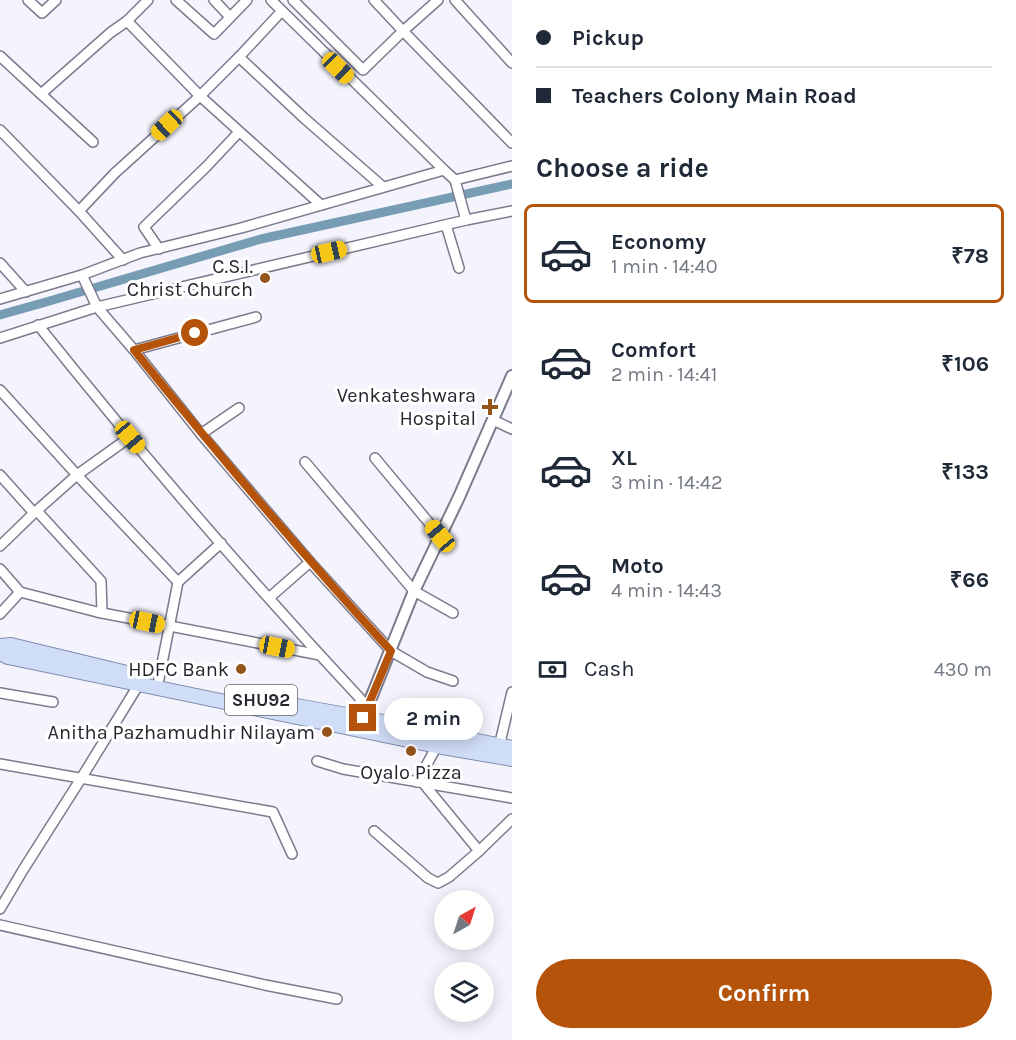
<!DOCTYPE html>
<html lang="en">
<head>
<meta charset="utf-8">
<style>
	body { margin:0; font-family:Karla,sans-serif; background:#f6f6f7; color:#1f2937; height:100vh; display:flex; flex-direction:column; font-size:22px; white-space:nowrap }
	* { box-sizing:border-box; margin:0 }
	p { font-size:20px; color:#747a83 }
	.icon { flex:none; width:33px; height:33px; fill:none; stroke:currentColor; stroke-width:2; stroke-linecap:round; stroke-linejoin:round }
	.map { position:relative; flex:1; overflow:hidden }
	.details { display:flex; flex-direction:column; background:#fff; width:504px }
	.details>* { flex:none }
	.banner { display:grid; align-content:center; height:132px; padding:0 24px; background:#fff }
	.needle { width:39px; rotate:39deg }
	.controls { position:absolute; left:434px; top:890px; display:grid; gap:12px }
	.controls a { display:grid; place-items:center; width:60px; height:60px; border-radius:50%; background:#fff; box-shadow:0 3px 15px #0003; font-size:30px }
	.end { position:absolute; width:27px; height:27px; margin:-14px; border:8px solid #b45309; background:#fff; box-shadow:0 0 0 3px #fff }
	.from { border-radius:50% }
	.bubble { position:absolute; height:42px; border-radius:21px; background:#fff; box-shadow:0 3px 15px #0003; font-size:20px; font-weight:700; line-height:42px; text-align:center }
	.car { position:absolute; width:18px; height:36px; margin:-18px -9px; border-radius:8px; box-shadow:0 0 4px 2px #0007; background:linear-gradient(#f5c518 24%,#345 0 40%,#f5c518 0 76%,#345 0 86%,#f5c518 0) }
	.banner b { display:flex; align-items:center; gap:21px; height:57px; font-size:22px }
	.banner b+b { border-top:2px solid #e0e1e3 }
	.banner i { width:15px; height:15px; background:#1f2937 }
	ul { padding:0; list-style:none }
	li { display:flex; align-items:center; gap:18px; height:99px; margin:0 12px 9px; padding:0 12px; border:3px solid transparent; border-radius:9px }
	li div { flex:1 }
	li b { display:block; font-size:22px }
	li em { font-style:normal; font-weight:700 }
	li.active { border-color:#b45309 }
	li>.icon { width:54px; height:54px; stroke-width:1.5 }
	h2 { padding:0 24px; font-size:27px; line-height:72px }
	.pay { display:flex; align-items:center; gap:15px; height:66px; padding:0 24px; font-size:22px }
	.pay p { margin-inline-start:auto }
	.action { display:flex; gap:12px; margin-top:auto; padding:12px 24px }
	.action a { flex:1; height:69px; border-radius:36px; background:#b45309; color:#fff; font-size:24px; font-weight:700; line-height:69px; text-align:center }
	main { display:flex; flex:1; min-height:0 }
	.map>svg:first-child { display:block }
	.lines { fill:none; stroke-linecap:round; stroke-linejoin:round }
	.canal { stroke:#779db5; stroke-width:9 }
	.minor-casing { stroke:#7c7b8e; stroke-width:12 }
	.tertiary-casing { stroke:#7c7b8e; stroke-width:14 }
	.primary-casing { stroke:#808eac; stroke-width:16 }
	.minor { stroke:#fff; stroke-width:9 }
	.tertiary { stroke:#fff; stroke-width:10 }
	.primary { stroke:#d0ddf7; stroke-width:14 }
	.route { stroke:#b45309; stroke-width:8 }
	.poi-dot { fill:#94551b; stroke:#fff; stroke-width:2 }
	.labels { text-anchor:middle; stroke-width:6; stroke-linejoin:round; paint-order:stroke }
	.shield { fill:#fff; stroke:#67666c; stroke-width:1.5 }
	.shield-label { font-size:18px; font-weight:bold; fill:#26252d }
	.poi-label { font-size:20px; fill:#26252d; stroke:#fff; text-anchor:end }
</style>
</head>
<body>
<main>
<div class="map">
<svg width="512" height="1040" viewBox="0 0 512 1040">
	<rect width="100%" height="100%" fill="#f5f4fd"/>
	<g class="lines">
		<!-- canal -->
		<polyline class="canal" points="0,315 46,302 261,239 512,184"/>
		<!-- minor casing -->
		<g class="minor-casing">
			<g id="minor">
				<polyline points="28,0 42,13 56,0"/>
				<polyline points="176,0 214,34 247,0"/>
				<polyline points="214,0 230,17"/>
				<polyline points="271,0 444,170"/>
				<polyline points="293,0 363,70 403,31 374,0"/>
				<polyline points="438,0 403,31 512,143"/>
				<polyline points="455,0 512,63"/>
				<polyline points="127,21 200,96 239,57 281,12"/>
				<polyline points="0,56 41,94 110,33 127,21 148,0"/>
				<polyline points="239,57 304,118 383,187"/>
				<polyline points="41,94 93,142"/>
				<polyline points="0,130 79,211 115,173 200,96 321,205"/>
				<polyline points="79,211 123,260"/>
				<polyline points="466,220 455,180 512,166"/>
				<polyline points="446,225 459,268"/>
				<polyline points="159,249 144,227 207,166 239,132"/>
				<polyline points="0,263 26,292"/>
				<polyline points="82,275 97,307 134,350 201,434 310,562 391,651 427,672 453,681"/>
				<polyline points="0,299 82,275 140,253 241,228 444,170 455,180"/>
				<path d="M38,325C143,456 253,584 368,707"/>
				<polyline points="0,338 97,307 466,220 512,211"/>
				<polyline points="134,350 256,317"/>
				<polyline points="0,390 77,475 178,582"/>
				<polyline points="493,420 512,429"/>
				<polyline points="201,434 239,408"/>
				<polyline points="375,458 440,536"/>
				<polyline points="305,462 414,591 453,613"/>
				<polyline points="0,475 34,513"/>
				<polyline points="37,511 101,581 102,613"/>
				<polyline points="0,546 34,513 77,475 130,437"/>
				<polyline points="0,569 20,592 97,612 320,655"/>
				<polyline points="269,598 310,562"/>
				<polyline points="0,614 20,592"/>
				<polyline points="159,679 178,582 221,543"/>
				<polyline points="0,693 53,702"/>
				<polyline points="498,751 512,692"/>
				<polyline points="317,761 343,769 512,798"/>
				<polyline points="0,764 273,812 292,854"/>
				<polyline points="417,782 437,746"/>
				<polyline points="374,831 428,878 438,883 449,877 479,851 423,783"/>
				<polyline points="479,851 512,819"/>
				<polyline points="0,909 23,870 82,777 139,684"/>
				<polyline points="0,925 265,985 337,999"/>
			</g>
		</g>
		<!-- tertiary casing -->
		<g class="tertiary-casing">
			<polyline id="tertiary" points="363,718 414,591 459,497 512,376"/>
		</g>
		<!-- primary casing -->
		<g class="primary-casing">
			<g id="primary">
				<polyline points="0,646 11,645 127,673"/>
				<polyline points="0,653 8,657 437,746 512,759"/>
				<polyline points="258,699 363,718 512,748"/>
			</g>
		</g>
		<!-- minor -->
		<use href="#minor" class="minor"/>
		<!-- tertiary -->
		<use href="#tertiary" class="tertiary"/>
		<!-- primary -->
		<use href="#primary" class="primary"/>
	</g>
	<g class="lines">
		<!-- route -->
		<path class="route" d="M195,333L134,350C217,453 302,554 391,651L363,718"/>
	</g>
	<!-- markers -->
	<g class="poi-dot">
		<circle cx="265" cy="278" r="6"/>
		<path d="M487 398h6v6h6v6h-6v6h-6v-6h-6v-6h6z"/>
		<circle cx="241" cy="669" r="6"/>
		<circle cx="327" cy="732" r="6"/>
		<circle cx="411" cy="751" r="6"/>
	</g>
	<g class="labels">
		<!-- shield labels -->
		<rect class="shield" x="225" y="685" width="72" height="30" rx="4.5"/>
		<g class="shield-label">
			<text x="261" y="706">SHU92</text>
		</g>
		<!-- poi labels -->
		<g class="poi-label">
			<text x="253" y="273">C.S.I.<tspan x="253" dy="23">Christ Church</tspan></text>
			<text x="476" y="402">Venkateshwara<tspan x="476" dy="23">Hospital</tspan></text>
			<text x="229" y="676">HDFC Bank</text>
			<text x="315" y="739">Anitha Pazhamudhir Nilayam</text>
			<text x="411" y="779" text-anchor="middle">Oyalo Pizza</text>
		</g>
	</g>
</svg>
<div class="controls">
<a><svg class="needle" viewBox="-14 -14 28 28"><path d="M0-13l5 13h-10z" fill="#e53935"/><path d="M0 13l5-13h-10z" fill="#747a83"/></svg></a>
<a><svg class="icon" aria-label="layers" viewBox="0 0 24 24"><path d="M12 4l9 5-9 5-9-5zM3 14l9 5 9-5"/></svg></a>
</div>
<i class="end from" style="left:195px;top:333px"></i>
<i class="end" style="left:363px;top:718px"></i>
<div class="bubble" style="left:384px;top:698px;width:99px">2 min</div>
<i class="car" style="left:338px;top:68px;rotate:134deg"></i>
<i class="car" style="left:167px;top:125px;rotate:227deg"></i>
<i class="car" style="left:329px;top:252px;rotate:77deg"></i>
<i class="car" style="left:130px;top:437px;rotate:140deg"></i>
<i class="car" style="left:440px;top:536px;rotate:320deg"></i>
<i class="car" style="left:147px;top:622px;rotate:102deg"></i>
<i class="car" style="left:277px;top:647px;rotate:101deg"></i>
</div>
<section class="details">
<div class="banner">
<b><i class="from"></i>Pickup</b>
<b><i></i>Teachers Colony Main Road</b>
</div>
<h2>Choose a ride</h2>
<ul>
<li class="active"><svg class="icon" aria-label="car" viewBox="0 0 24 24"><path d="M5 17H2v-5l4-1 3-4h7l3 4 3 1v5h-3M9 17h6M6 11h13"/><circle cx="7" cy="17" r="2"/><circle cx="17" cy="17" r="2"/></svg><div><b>Economy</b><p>1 min · 14:40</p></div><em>₹78</em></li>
<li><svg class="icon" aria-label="car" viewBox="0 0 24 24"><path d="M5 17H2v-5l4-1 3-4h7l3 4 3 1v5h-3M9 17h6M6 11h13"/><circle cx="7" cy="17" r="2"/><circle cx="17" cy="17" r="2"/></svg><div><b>Comfort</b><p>2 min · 14:41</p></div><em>₹106</em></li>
<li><svg class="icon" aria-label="car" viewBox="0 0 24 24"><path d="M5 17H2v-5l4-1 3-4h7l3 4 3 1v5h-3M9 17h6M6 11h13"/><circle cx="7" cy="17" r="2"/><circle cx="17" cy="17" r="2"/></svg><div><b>XL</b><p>3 min · 14:42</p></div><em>₹133</em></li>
<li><svg class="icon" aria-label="car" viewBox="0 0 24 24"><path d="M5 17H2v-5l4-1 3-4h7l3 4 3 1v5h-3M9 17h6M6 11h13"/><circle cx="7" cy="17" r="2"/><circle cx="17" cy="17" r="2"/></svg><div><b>Moto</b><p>4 min · 14:43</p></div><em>₹66</em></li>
</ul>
<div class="pay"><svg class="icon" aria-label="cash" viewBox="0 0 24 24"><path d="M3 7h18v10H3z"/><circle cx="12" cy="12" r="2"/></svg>Cash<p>430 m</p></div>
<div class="action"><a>Confirm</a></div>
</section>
</main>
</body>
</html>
